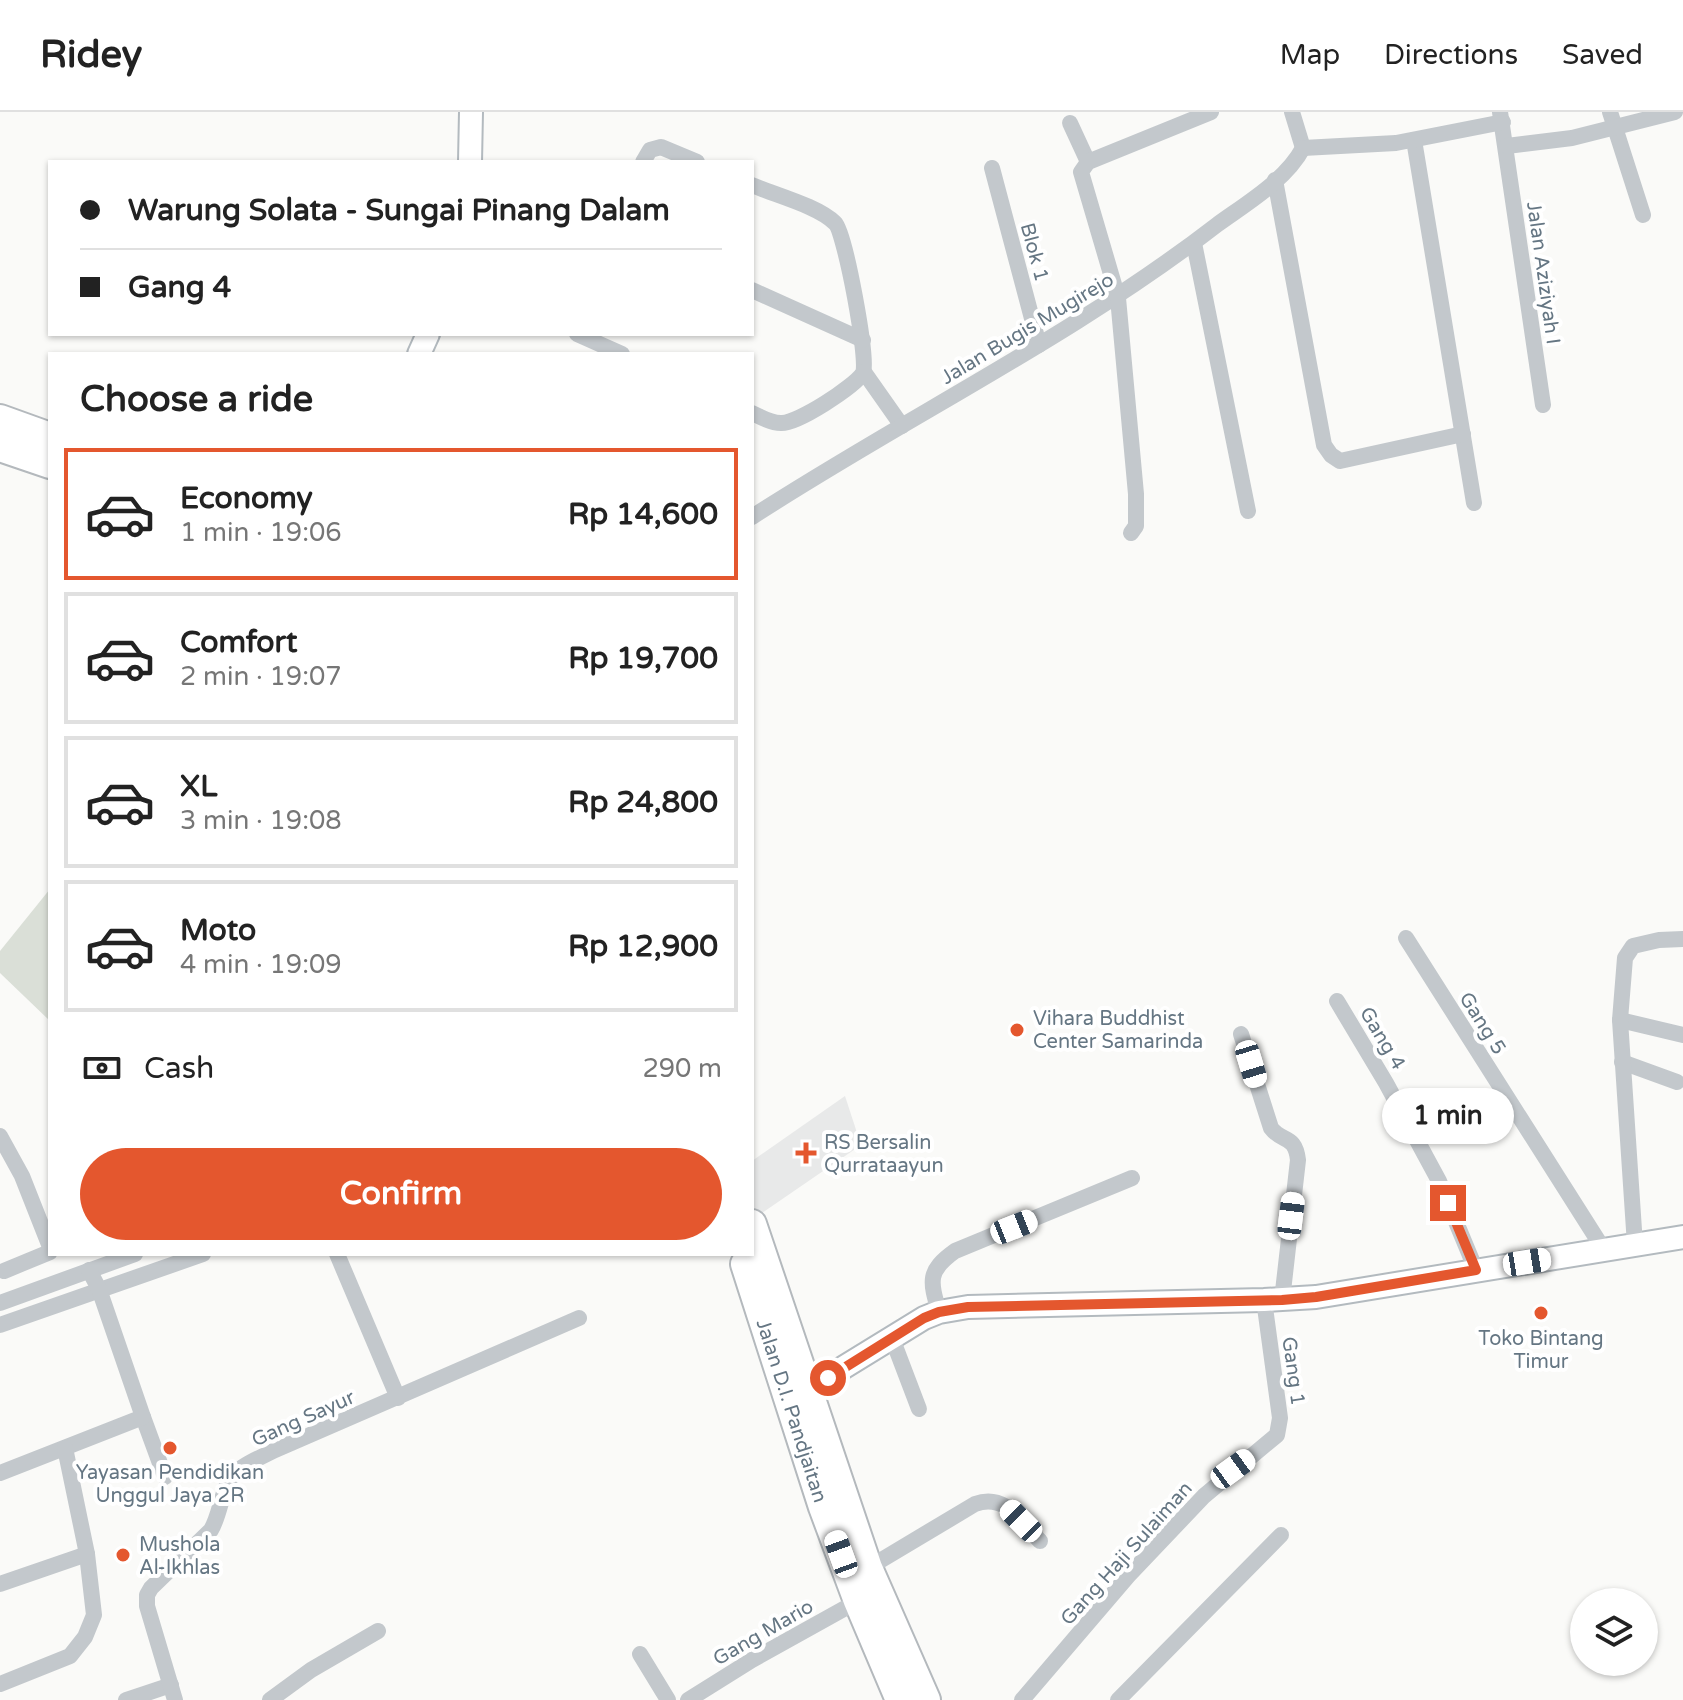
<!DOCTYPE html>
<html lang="en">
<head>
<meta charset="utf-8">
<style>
	body { margin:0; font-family:"Varela Round",sans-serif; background:#f2f2f2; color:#222; height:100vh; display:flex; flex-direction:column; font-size:30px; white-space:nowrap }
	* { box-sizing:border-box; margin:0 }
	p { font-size:26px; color:#767676 }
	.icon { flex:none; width:44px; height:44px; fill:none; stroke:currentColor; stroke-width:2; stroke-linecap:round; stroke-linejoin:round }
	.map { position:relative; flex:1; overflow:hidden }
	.sheet { position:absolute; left:48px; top:240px; width:706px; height:904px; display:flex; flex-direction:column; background:#fff; border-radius:0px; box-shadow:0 2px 6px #0004 }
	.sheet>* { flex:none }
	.hud { position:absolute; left:48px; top:48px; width:706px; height:176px; border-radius:0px; box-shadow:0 2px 6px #0004; display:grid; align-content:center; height:176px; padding:0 32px; background:#fff }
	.tools { position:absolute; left:1570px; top:1476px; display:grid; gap:16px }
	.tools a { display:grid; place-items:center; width:88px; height:88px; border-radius:50%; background:#fff; box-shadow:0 2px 6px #0004; font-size:40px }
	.end { position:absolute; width:36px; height:36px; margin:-18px; border:10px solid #e4572e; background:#fff; box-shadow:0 0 0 4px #fff }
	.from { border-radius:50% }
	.bubble { position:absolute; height:56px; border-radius:28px; background:#fff; box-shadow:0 2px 6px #0004; font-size:26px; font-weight:700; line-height:56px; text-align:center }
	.car { position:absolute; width:24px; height:48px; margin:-24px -12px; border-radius:10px; box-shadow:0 0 6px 2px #0007; background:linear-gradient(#fff 24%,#345 0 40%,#fff 0 76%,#345 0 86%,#fff 0) }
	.hud b { display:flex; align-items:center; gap:28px; height:76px; font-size:30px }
	.hud b+b { border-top:2px solid #e0e0e0 }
	.hud i { width:20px; height:20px; background:#222 }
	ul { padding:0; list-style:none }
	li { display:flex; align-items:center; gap:24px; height:132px; margin:0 16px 12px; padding:0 16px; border:4px solid #e0e0e0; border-radius:0px }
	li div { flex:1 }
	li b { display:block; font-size:30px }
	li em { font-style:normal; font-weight:700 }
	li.on { border-color:#e4572e }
	li>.icon { width:72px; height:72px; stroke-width:1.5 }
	h2 { padding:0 32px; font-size:36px; line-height:96px }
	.pay { display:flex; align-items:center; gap:20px; height:88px; padding:0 32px; font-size:30px }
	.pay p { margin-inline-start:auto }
	.action { display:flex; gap:16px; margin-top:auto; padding:16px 32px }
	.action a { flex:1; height:92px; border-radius:48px; background:#e4572e; color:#fff; font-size:32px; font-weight:700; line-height:92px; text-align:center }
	header { display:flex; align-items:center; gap:48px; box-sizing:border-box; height:112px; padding:0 40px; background:#fff; border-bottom:2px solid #e0e0e0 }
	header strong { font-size:38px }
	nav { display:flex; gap:44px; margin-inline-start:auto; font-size:28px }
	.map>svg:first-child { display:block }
	.built { fill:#e8e9e9 }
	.green { fill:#dadfd7 }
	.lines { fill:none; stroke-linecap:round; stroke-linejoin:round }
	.secondary-casing { stroke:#b3babf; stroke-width:26 }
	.highway-casing { stroke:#b4b9bd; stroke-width:32 }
	.street { stroke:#c3c8cc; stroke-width:16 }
	.secondary { stroke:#fff; stroke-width:22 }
	.highway { stroke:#fff; stroke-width:28 }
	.route { stroke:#e4572e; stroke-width:10 }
	.poi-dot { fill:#e4572e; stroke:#fff; stroke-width:3 }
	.labels { text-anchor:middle; stroke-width:8; stroke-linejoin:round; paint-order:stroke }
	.street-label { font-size:20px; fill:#657683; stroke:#fff }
	.poi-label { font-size:20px; fill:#657683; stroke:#fff; text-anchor:start }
</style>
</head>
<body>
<header>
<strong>Ridey</strong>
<nav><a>Map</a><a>Directions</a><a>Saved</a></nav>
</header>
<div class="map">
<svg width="1683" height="1588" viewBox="0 0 1683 1588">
	<rect width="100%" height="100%" fill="#fafaf8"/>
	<!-- built -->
	<polygon class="built" points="845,984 861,1033 756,1105 752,1094 752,1049"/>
	<!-- green -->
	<polygon class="green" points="50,777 50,909 0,861 0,839"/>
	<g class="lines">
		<!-- secondary casing -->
		<g class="secondary-casing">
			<g id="secondary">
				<polyline points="470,50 471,0"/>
				<polyline points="419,242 428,222"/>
				<polyline points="797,1284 924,1206 939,1200 968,1195 1264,1188 1316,1185 1683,1125"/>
			</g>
		</g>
		<!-- highway casing -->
		<g class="highway-casing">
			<g id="highway">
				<polyline points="0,307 50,325"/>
				<polyline points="0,335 50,352"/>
				<polyline points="752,1112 868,1456 926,1588"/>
				<path id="s1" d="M745,1152L823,1395L858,1489L900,1588"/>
			</g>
		</g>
		<!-- street -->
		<g class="street">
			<polyline points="1292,0 1303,36"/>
			<polyline points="1500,0 1543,293"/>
			<polyline points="1610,0 1643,103"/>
			<polyline points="1070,11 1088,50"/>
			<polyline points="1414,28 1474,391"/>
			<polyline points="1507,34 1572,26 1675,0"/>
			<polyline points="1303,36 1396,31 1503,10"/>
			<polyline points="643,50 650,38 661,35 697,50"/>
			<polyline points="992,56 1039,233"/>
			<polyline points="1275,68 1324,333 1331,343 1340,349 1463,322"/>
			<path d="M752,73C775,83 818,94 835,111C845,120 869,250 863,261C854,275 797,312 781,311C770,311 761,305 752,301"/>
			<polyline points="1194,131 1248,399"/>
			<polyline points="752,178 863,228"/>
			<polyline points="577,222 622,242"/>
			<polyline points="864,260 902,314"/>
			<path d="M752,405C906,305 1072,225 1218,112C1247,91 1286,68 1303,36"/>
			<polyline points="1131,421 1136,414 1136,382 1118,186 1081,60 1088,50 1211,0"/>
			<polyline points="1406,826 1604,1138"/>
			<polyline points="1337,889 1386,971 1439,1069 1476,1158"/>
			<polyline points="1620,908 1683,923"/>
			<path d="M1241,922L1271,1016C1282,1031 1295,1022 1298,1048L1282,1188"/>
			<polyline points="1622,950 1677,970"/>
			<polyline points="0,1024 22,1064 50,1135"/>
			<polyline points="1635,1133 1620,908 1625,846 1633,834 1659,828 1683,827"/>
			<polyline points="337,1142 398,1286"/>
			<polyline points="4,1159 50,1140"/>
			<polyline points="0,1191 135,1142"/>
			<path d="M939,1200C930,1169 927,1159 955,1139L1132,1066"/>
			<polyline points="0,1213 203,1142"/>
			<polyline points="892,1226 919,1297"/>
			<polyline points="143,1305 165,1365"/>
			<polyline points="0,1361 143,1305 99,1177 89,1158"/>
			<path d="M868,1456L975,1392C1006,1381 1020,1409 1040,1429"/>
			<polyline points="0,1472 87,1442"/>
			<polyline points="640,1542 668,1588"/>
			<polyline points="0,1572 70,1544 85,1525 94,1503 87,1442 65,1336"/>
			<polyline points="126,1588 171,1573"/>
			<path d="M175,1588L147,1494V1483L151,1476L211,1418C221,1401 221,1378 233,1363C243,1352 260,1346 273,1339L579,1206"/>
			<polyline points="270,1588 311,1558 378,1519"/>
			<polyline points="688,1588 752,1548 858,1489"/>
			<polyline points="1022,1588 1128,1464 1204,1384 1277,1323 1280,1306 1264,1188"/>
			<polyline points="1118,1588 1281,1423"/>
		</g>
		<!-- secondary -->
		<use href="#secondary" class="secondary"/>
		<!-- highway -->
		<use href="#highway" class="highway"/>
	</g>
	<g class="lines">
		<!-- route -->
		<polyline class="route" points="828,1266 924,1206 939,1200 968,1195 1282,1188 1316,1185 1476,1158 1448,1091"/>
	</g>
	<!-- markers -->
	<g class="poi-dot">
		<circle cx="1017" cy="918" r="8"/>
		<path d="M802 1029h8v8h8v8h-8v8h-8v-8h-8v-8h8z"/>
		<circle cx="1541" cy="1201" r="8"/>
		<circle cx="170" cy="1336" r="8"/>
		<circle cx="123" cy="1443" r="8"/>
	</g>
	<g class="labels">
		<!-- street labels -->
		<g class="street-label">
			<text transform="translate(1035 140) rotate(75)" y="7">Blok 1</text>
			<text transform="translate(1544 161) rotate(82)" y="7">Jalan Aziziyah I</text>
			<text transform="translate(1027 216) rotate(-31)" y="7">Jalan Bugis Mugirejo</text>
			<text transform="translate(1483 911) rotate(58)" y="7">Gang 5</text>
			<text transform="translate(1383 926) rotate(59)" y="7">Gang 4</text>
			<text transform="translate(1294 1259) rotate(82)" y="7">Gang 1</text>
			<text dy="7" stroke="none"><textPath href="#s1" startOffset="154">Jalan D.I. Pandjaitan</textPath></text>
			<text transform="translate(303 1306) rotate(-24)" y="7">Gang Sayur</text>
			<text transform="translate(1126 1441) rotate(-48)" y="7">Gang Haji Sulaiman</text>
			<text transform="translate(763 1520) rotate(-30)" y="7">Gang Mario</text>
		</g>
		<!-- poi labels -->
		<g class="poi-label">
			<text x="1033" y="913">Vihara Buddhist<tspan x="1033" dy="23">Center Samarinda</tspan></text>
			<text x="824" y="1037">RS Bersalin<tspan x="824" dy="23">Qurrataayun</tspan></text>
			<text x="1541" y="1233" text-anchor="middle">Toko Bintang<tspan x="1541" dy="23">Timur</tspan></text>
			<text x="170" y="1367" text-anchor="middle">Yayasan Pendidikan<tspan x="170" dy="23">Unggul Jaya 2R</tspan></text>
			<text x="139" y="1439">Mushola<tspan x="139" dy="23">Al-Ikhlas</tspan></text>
		</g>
	</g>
</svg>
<div class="tools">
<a><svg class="icon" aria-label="layers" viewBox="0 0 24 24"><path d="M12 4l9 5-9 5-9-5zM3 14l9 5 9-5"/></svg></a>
</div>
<i class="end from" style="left:828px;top:1266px"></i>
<i class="end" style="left:1448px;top:1091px"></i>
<div class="bubble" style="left:1382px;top:976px;width:132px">1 min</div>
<i class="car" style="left:1251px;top:952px;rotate:163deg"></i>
<i class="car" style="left:1291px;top:1104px;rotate:7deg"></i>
<i class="car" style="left:1014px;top:1115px;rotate:68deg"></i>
<i class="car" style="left:1527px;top:1150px;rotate:81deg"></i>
<i class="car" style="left:1233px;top:1357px;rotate:54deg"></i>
<i class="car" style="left:1021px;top:1409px;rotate:315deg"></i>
<i class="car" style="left:841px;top:1442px;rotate:340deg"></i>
<div class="hud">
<b><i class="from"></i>Warung Solata - Sungai Pinang Dalam</b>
<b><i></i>Gang 4</b>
</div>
<section class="sheet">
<h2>Choose a ride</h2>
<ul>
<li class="on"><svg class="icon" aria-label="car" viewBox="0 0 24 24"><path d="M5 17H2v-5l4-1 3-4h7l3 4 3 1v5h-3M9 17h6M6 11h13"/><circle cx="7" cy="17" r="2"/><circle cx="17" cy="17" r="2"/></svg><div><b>Economy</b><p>1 min · 19:06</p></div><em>Rp 14,600</em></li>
<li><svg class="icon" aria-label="car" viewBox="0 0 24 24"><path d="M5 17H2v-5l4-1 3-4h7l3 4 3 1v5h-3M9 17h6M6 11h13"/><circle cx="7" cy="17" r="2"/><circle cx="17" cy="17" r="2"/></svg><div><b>Comfort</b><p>2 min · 19:07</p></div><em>Rp 19,700</em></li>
<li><svg class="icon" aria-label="car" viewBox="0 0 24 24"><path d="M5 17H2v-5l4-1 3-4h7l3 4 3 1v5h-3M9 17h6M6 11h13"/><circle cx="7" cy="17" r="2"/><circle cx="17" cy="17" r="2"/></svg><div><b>XL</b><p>3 min · 19:08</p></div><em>Rp 24,800</em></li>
<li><svg class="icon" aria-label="car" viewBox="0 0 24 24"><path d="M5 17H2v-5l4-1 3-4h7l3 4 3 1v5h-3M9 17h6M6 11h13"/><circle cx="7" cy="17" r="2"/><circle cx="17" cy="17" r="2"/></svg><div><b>Moto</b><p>4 min · 19:09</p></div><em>Rp 12,900</em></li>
</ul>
<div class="pay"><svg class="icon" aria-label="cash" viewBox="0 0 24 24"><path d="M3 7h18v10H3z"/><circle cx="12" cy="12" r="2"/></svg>Cash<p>290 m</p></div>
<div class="action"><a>Confirm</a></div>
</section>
</div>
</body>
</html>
